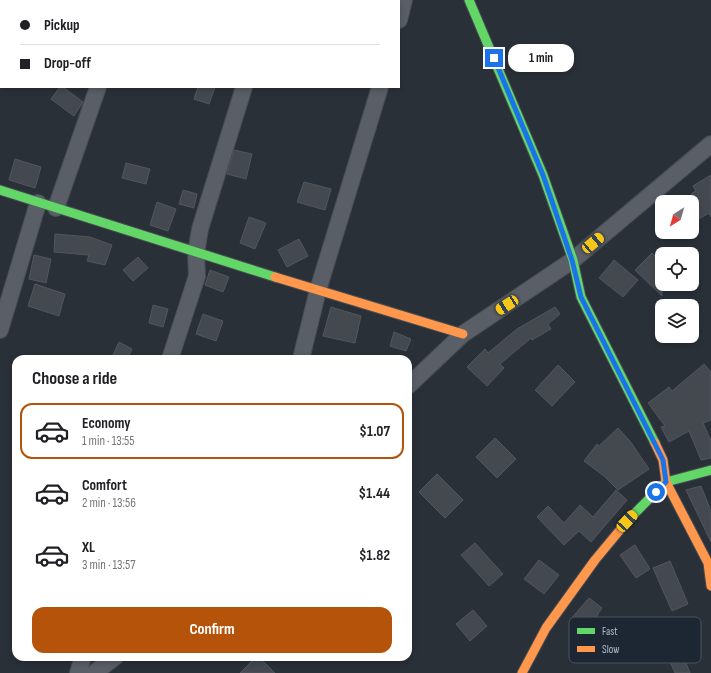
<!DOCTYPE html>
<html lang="en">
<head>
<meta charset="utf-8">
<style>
	body { margin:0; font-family:"Sofia Sans Condensed",sans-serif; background:#f2f2f2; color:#202124; height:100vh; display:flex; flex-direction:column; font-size:15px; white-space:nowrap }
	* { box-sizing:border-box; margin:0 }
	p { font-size:13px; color:#757577 }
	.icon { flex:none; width:22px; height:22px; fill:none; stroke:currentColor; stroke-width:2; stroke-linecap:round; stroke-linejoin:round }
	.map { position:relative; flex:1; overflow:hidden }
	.sheet { position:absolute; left:12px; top:355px; width:400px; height:306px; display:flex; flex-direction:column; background:#fff; border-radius:12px; box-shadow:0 2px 6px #0003 }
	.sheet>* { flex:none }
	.top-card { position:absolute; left:0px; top:0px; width:400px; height:88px; box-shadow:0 2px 6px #0003; display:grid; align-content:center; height:88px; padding:0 20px; background:#fff }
	.needle { width:26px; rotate:217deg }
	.tools { position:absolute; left:655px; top:195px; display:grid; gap:8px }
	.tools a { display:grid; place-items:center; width:44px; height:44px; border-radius:8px; background:#fff; box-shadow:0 2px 6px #0003; font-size:20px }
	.end { position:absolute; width:18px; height:18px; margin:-9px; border:5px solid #1a73e8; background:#fff; box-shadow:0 0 0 2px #fff }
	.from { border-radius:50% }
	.bubble { position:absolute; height:28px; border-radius:12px; background:#fff; box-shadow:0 2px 6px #0003; font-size:13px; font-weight:700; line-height:28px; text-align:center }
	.car { position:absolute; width:12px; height:24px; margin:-12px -6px; border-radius:5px; box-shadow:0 0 3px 1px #0007; background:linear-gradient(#f5c518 24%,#345 0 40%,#f5c518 0 76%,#345 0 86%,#f5c518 0) }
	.top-card b { display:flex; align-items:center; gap:14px; height:38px; font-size:15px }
	.top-card b+b { border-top:1px solid #e0e0e0 }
	.top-card i { width:10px; height:10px; background:#202124 }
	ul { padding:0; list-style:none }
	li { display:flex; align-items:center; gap:12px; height:56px; margin:0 8px 6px; padding:0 12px; border:2px solid transparent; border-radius:12px }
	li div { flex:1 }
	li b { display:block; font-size:15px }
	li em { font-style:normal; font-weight:700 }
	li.current { border-color:#b45309 }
	li>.icon { width:36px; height:36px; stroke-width:1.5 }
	h2 { padding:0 20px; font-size:18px; line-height:48px }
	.button { display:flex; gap:8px; margin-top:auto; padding:8px 20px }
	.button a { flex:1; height:46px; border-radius:12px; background:#b45309; color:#fff; font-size:16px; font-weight:700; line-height:46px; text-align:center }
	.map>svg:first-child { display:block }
	.building { fill:#444950; stroke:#52575f }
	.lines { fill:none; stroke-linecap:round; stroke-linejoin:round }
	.street-casing { stroke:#484c53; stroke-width:18 }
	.fast-casing { stroke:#484c53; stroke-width:11 }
	.slow-casing { stroke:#484c53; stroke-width:11 }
	.street { stroke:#5a5e66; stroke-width:16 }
	.fast { stroke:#63d668; stroke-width:9 }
	.slow { stroke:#ff974d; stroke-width:9 }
	.route { stroke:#1a73e8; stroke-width:5 }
	.key { fill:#1d2633; stroke:#4a5360; stroke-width:1 }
	.key-label { font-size:11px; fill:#b4bcc9 }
</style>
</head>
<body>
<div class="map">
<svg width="711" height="673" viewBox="0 0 711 673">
	<rect width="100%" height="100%" fill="#2a3038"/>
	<!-- building -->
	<g class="building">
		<polygon points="60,87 63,87 83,102 74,116 51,99"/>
		<polygon points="198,87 215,87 209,104 194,99"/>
		<polygon points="234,150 252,154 246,179 227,174"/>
		<polygon points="15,159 41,167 35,188 9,180"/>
		<polygon points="126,163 150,169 146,184 122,178"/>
		<polygon points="711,175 711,217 709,213 692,223 692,193 696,191 693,186"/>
		<polygon points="304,182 331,189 325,210 297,202"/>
		<polygon points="183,190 197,194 194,208 179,204"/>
		<polygon points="157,202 176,209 168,231 150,225"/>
		<polygon points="249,217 266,223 255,249 240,243"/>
		<polygon points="55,234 90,237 112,245 105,265 87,261 89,255 54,252"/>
		<polygon points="299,239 308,256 287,267 278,250"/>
		<polygon points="652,253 662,263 662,296 635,270"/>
		<polygon points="34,255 51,259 46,283 29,279"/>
		<polygon points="138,257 148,268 133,281 123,270"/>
		<polygon points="614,260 638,280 623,297 599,278"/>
		<polygon points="210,270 229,277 223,292 205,285"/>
		<polygon points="35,284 65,294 59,316 28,306"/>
		<polygon points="153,305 168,309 163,327 149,323"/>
		<polygon points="331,307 361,316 355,343 323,336"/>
		<polygon points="555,307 560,314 548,324 551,329 532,340 531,338 500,364 504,368 487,386 467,367 485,349 488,353 517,329"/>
		<polygon points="203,314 223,321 216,341 196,334"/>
		<polygon points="394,332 411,339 406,351 390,346"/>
		<polygon points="119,342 132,349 127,359 120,359 113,355"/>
		<polygon points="704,364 711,372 711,420 703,423 711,441 711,458 701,460 689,431 669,442 661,427 665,426 648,403 669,387 672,391"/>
		<polygon points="558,365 575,382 552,406 535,390"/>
		<polygon points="618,428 630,441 649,469 618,490 604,476 584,461 597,444 599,446"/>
		<polygon points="495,438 516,459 497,478 476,457"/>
		<polygon points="437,474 463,500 445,518 419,492"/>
		<polygon points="701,486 711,511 711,542 686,490"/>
		<polygon points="616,490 627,500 591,542 579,531 564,545 537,517 548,506 564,523 580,505 593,517"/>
		<polygon points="475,543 503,574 489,586 461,555"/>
		<polygon points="635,545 650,569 636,578 620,555"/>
		<polygon points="539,560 559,575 544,594 524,579"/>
		<polygon points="670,561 688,604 672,611 653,568"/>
		<polygon points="589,598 602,608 594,620 596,622 586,634 570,620"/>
		<polygon points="473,610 487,626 470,641 456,624"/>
		<polygon points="669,624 680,648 690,673 675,673 656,630"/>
		<polygon points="256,657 259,657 275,673 240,673"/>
	</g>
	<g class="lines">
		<!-- street casing -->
		<g class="street-casing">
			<g id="street">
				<polyline points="126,1 127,0"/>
				<polyline points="270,1 271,0"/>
				<polyline points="399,20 404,0"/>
				<polyline points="56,208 98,87"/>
				<polyline points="0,330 38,203"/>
				<polyline points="170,359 197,276 196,253 200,229 244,87"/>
				<polyline points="301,359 318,290 380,87"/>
				<polyline points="408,386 463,334 573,260 711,144"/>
				<polyline points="78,673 83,657"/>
				<polyline points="94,673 115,657"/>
			</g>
		</g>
		<!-- fast casing -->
		<g class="fast-casing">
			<g id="fast">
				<polyline points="469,0 543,175 573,260 581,297 655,443"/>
				<polyline points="0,190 275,277"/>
				<polyline points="629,519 666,482 711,470"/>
			</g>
		</g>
		<!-- slow casing -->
		<g class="slow-casing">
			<g id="slow">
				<polyline points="275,277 463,334"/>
				<polyline points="655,443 663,460 666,482 708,563 711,586"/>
				<polyline points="522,673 546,628 595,560 629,519"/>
			</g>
		</g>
		<!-- street -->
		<use href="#street" class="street"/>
		<!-- fast -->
		<use href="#fast" class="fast"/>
		<!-- slow -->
		<use href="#slow" class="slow"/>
	</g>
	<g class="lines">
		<!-- route -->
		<polyline class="route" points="494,58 543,175 572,260 581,297 663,460 666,482 656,492"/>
	</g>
	<!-- legend -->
	<rect x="569" y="617" width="132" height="46" rx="6" class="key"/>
	<rect x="577" y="628" width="18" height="6" fill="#63d668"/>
	<rect x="577" y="646" width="18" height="6" fill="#ff974d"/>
	<g class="key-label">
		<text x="602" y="635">Fast</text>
		<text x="602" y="653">Slow</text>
	</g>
</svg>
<div class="tools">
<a><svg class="needle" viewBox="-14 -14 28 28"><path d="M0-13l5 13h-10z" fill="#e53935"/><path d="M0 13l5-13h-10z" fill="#757577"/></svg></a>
<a><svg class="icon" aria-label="locate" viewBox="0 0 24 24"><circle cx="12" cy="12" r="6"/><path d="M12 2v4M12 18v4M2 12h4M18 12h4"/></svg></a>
<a><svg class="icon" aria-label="layers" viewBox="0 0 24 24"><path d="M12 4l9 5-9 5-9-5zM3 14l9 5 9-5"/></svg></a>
</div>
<i class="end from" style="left:656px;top:492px"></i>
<i class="end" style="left:494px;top:58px"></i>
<div class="bubble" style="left:508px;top:44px;width:66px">1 min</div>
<i class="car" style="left:593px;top:243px;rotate:50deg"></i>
<i class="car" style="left:507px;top:305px;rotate:237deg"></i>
<i class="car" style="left:627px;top:521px;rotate:43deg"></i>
<div class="top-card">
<b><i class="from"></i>Pickup</b>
<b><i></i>Drop-off</b>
</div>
<section class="sheet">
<h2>Choose a ride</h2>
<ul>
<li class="current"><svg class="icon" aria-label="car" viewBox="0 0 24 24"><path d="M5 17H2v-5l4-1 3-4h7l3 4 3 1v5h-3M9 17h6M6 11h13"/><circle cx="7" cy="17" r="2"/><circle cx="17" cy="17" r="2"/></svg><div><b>Economy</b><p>1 min · 13:55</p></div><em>$1.07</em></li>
<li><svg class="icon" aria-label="car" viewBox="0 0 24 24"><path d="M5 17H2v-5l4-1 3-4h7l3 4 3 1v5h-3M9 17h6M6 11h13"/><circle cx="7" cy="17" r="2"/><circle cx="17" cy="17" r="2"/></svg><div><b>Comfort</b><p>2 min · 13:56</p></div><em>$1.44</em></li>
<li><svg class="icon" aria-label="car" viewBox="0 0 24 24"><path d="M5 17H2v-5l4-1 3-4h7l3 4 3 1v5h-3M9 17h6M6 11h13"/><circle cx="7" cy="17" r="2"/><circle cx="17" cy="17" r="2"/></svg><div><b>XL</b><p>3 min · 13:57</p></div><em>$1.82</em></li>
</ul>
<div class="button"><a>Confirm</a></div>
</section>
</div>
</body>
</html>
